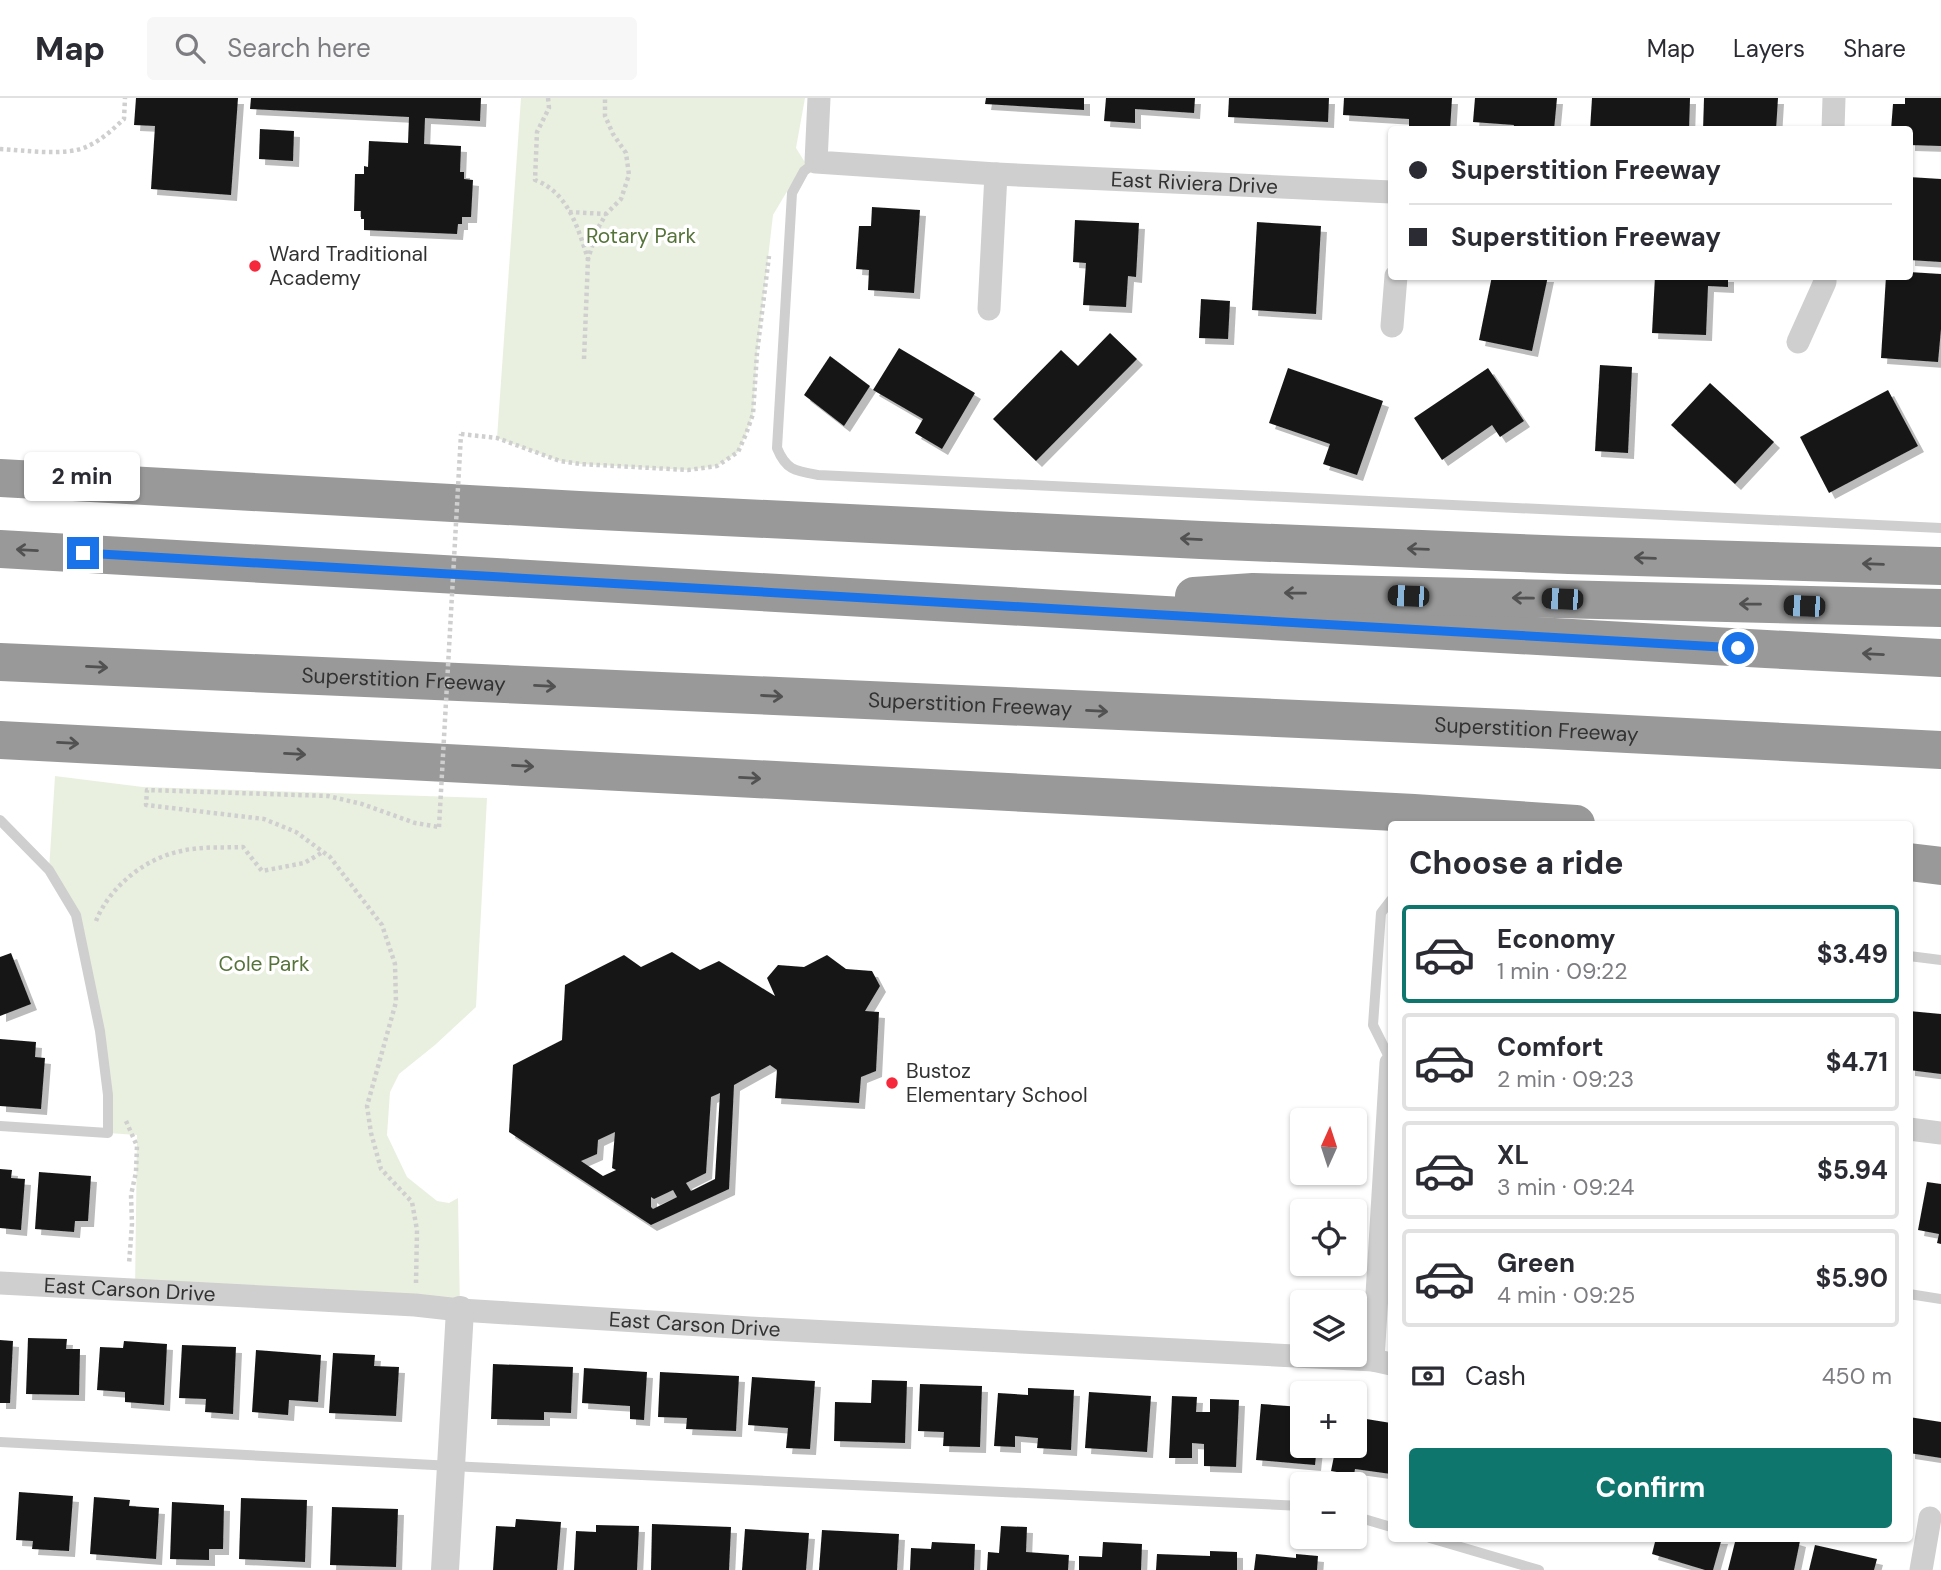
<!DOCTYPE html>
<html lang="en">
<head>
<meta charset="utf-8">
<style>
	body { margin:0; font-family:"DM Sans",sans-serif; background:#f7f7f7; color:#2b2b33; height:100vh; display:flex; flex-direction:column; font-size:26px; white-space:nowrap }
	* { box-sizing:border-box; margin:0 }
	p { font-size:23px; color:#7c7c81 }
	.icon { flex:none; width:38px; height:38px; fill:none; stroke:currentColor; stroke-width:2; stroke-linecap:round; stroke-linejoin:round }
	.map { position:relative; flex:1; overflow:hidden }
	.drawer { position:absolute; left:1388px; top:723px; width:525px; height:721px; display:flex; flex-direction:column; background:#fff; border-radius:7px; box-shadow:0 2px 5px #0004 }
	.drawer>* { flex:none }
	.guide { position:absolute; left:1388px; top:28px; width:525px; height:154px; border-radius:7px; box-shadow:0 2px 5px #0004; display:grid; align-content:center; height:154px; padding:0 21px; background:#fff }
	.needle { width:46px; rotate:3deg }
	.buttons { position:absolute; left:1290px; top:1010px; display:grid; gap:14px }
	.buttons a { display:grid; place-items:center; width:77px; height:77px; border-radius:7px; background:#fff; box-shadow:0 2px 5px #0004; font-size:35px }
	.end { position:absolute; width:32px; height:32px; margin:-16px; border:9px solid #1a73e8; background:#fff; box-shadow:0 0 0 4px #fff }
	.from { border-radius:50% }
	.bubble { position:absolute; height:49px; border-radius:7px; background:#fff; box-shadow:0 2px 5px #0004; font-size:23px; font-weight:700; line-height:49px; text-align:center }
	.car { position:absolute; width:21px; height:42px; margin:-21px -10px; border-radius:9px; box-shadow:0 0 5px 2px #0007; background:linear-gradient(#222 24%,#8ab4d8 0 40%,#222 0 76%,#8ab4d8 0 86%,#222 0) }
	.guide b { display:flex; align-items:center; gap:24px; height:66px; font-size:26px }
	.guide b+b { border-top:2px solid #e1e1e2 }
	.guide i { width:18px; height:18px; background:#2b2b33 }
	ul { padding:0; list-style:none }
	li { display:flex; align-items:center; gap:21px; height:98px; margin:0 14px 10px; padding:0 7px; border:4px solid #e1e1e2; border-radius:7px }
	li div { flex:1 }
	li b { display:block; font-size:26px }
	li em { font-style:normal; font-weight:700 }
	li.selected { border-color:#0f766e }
	li>.icon { width:63px; height:63px; stroke-width:1.5 }
	h2 { padding:0 21px; font-size:32px; line-height:84px }
	.pay { display:flex; align-items:center; gap:18px; height:77px; padding:0 21px; font-size:26px }
	.pay p { margin-inline-start:auto }
	.cta { display:flex; gap:14px; margin-top:auto; padding:14px 21px }
	.cta a { flex:1; height:80px; border-radius:7px; background:#0f766e; color:#fff; font-size:28px; font-weight:700; line-height:80px; text-align:center }
	header { display:flex; align-items:center; gap:42px; box-sizing:border-box; height:98px; padding:0 35px; background:#fff; border-bottom:2px solid #e1e1e2 }
	header strong { font-size:33px }
	nav { display:flex; gap:38px; margin-inline-start:auto; font-size:24px }
	.search { width:490px; height:63px; background:#f7f7f7; display:flex; align-items:center; gap:18px; box-sizing:border-box; padding:0 24px; border-radius:7px; color:#7c7c81; font-size:26px }
	.map>svg:first-child { display:block }
	.green { fill:#e9f0e0 }
	.building { fill:#191919; fill-rule:evenodd; filter:url(#shadow) }
	.lines { fill:none; stroke-linecap:round; stroke-linejoin:round }
	.path { stroke:#cfcfcf; stroke-width:4.5; stroke-dasharray:3.5 3.5; stroke-linecap:butt }
	.service { stroke:#cfcfcf; stroke-width:10 }
	.minor { stroke:#cfcfcf; stroke-width:23 }
	.tertiary { stroke:#cfcfcf; stroke-width:28 }
	.motorway { stroke:#999; stroke-width:38 }
	.path-bridge { stroke:#cfcfcf; stroke-width:4.5; stroke-dasharray:3.5 3.5; stroke-linecap:butt }
	.oneway { stroke:#515151 }
	.route { stroke:#1a73e8; stroke-width:9 }
	.poi-dot { fill:#f6283b; stroke:#fff; stroke-width:2.5 }
	.labels { text-anchor:middle; stroke-width:7; stroke-linejoin:round; paint-order:stroke }
	.street-label { font-size:21px; fill:#323232; stroke:#fff }
	.park-label { font-size:21px; fill:#56733a; stroke:#fff }
	.poi-label { font-size:21px; fill:#323232; stroke:#fff; text-anchor:start }
</style>
</head>
<body>
<header>
<strong>Map</strong>
<div class="search"><svg class="icon" aria-label="search" viewBox="0 0 24 24"><circle cx="10" cy="10" r="6"/><path d="M15 15l6 6"/></svg>Search here</div>
<nav><a>Map</a><a>Layers</a><a>Share</a></nav>
</header>
<div class="map">
<svg width="1941" height="1472" viewBox="0 0 1941 1472">
	<defs>
		<filter id="shadow"><feDropShadow dx="6" dy="6" stdDeviation="0" flood-color="#0004"/></filter>
	</defs>
	<rect width="100%" height="100%" fill="#fff"/>
	<!-- green -->
	<g class="green">
		<polygon points="521,0 805,0 796,50 811,74 792,85 773,117 757,255 753,316 746,336 738,354 717,368 688,372 580,366 560,363 497,340"/>
		<polygon points="55,678 143,689 487,700 476,909 435,947 399,976 390,994 387,1037 407,1079 437,1103 449,1105 458,1100 460,1212 135,1191 137,1037 108,1035 108,997 76,817 49,772"/>
	</g>
	<!-- building -->
	<g class="building">
		<polygon points="136,0 238,0 231,97 151,91 155,28 134,27"/>
		<polygon points="251,0 481,0 480,23 425,20 424,46 461,48 460,74 464,74 464,81 473,82 471,119 462,119 462,126 458,126 457,136 364,132 364,121 361,121 361,113 354,113 355,76 364,76 364,68 368,69 369,43 408,45 409,19 250,11"/>
		<polygon points="986,0 1084,0 1084,12 985,6"/>
		<polygon points="1106,0 1195,0 1194,15 1135,11 1135,25 1104,23"/>
		<polygon points="1229,0 1329,0 1328,24 1228,19"/>
		<polygon points="1344,0 1452,0 1450,32 1409,32 1409,21 1343,17"/>
		<polygon points="1475,0 1557,0 1554,32 1513,32 1514,27 1473,24"/>
		<polygon points="1592,0 1690,0 1689,32 1590,32"/>
		<polygon points="1704,0 1778,0 1776,32 1703,32"/>
		<polygon points="1905,0 1941,0 1941,48 1909,47 1909,32 1891,32 1893,6 1905,6"/>
		<polygon points="260,31 294,33 293,63 259,61"/>
		<polygon points="1909,79 1941,81 1941,164 1909,162"/>
		<polygon points="872,109 920,112 914,195 868,192 869,172 856,171 859,128 871,128"/>
		<polygon points="1075,122 1139,125 1136,179 1128,178 1126,209 1083,207 1086,165 1073,164"/>
		<polygon points="1257,124 1321,128 1316,216 1252,212"/>
		<polygon points="1909,174 1941,176 1941,231 1938,264 1881,260 1886,178 1909,178"/>
		<polygon points="1492,178 1548,178 1532,253 1479,242"/>
		<polygon points="1655,178 1728,178 1728,189 1708,188 1706,237 1652,235"/>
		<polygon points="1201,201 1230,203 1228,241 1199,240"/>
		<polygon points="1110,235 1137,261 1036,363 993,321 1061,252 1078,268"/>
		<polygon points="899,250 975,295 942,351 915,335 923,321 873,292"/>
		<polygon points="830,258 870,288 844,328 804,297"/>
		<polygon points="1600,267 1632,269 1628,355 1595,353"/>
		<polygon points="1288,270 1383,303 1357,377 1323,366 1330,346 1269,325"/>
		<polygon points="1488,270 1524,323 1500,339 1492,327 1442,362 1414,320"/>
		<polygon points="1710,285 1774,344 1735,386 1671,327"/>
		<polygon points="1888,292 1918,348 1829,395 1800,339"/>
		<path d="M672,854L700,872L719,863L775,898L767,880L778,867L804,869L827,857L846,871L872,873L880,888L865,913L879,914L876,973L861,979L859,1005L775,1000L777,972L770,967L734,987L729,1091L651,1127L509,1034L513,967L562,942L565,887L624,857L641,869ZM720,995L715,1081L691,1093L686,1085L706,1075L711,999ZM615,1034L612,1070L616,1072L603,1078L581,1063L597,1056L598,1042ZM673,1092L677,1099L653,1111L651,1109V1099L654,1101Z"/>
		<polygon points="11,855 31,906 0,918 0,859"/>
		<polygon points="1909,913 1941,916 1941,976 1909,972"/>
		<polygon points="0,941 36,944 35,959 45,960 41,1011 0,1008"/>
		<polygon points="0,1071 12,1072 11,1080 25,1081 21,1132 0,1130"/>
		<polygon points="39,1074 91,1078 88,1123 75,1123 74,1134 35,1131"/>
		<polygon points="1927,1084 1941,1086 1941,1146 1937,1145 1939,1136 1918,1132"/>
		<polygon points="28,1240 67,1241 66,1251 80,1251 79,1297 26,1296"/>
		<polygon points="0,1242 13,1243 10,1305 0,1305"/>
		<polygon points="124,1243 167,1246 164,1307 125,1304 125,1294 97,1292 100,1249 123,1250"/>
		<polygon points="182,1247 236,1249 233,1316 205,1314 206,1301 179,1300"/>
		<polygon points="256,1252 321,1257 318,1304 289,1302 288,1317 252,1314"/>
		<polygon points="333,1255 375,1257 374,1268 399,1269 396,1318 329,1315"/>
		<polygon points="493,1266 573,1269 571,1315 544,1314 544,1322 491,1321"/>
		<polygon points="584,1270 647,1274 644,1322 630,1321 630,1308 582,1305"/>
		<polygon points="660,1274 739,1278 736,1333 686,1331 687,1320 658,1319"/>
		<polygon points="752,1279 815,1283 810,1351 786,1350 788,1330 748,1327"/>
		<polygon points="872,1282 907,1283 905,1345 834,1343 835,1304 871,1305"/>
		<polygon points="920,1286 982,1288 980,1349 943,1348 944,1334 918,1333"/>
		<polygon points="1028,1290 1074,1292 1071,1352 1037,1350 1038,1340 1015,1338 1015,1349 994,1348 998,1295 1028,1297"/>
		<polygon points="1089,1294 1151,1298 1147,1354 1085,1350"/>
		<polygon points="1172,1298 1197,1299 1196,1314 1210,1314 1210,1301 1239,1302 1236,1369 1204,1368 1204,1346 1192,1345 1192,1360 1169,1360"/>
		<polygon points="1261,1306 1302,1309 1302,1348 1317,1348 1315,1367 1256,1362"/>
		<polygon points="1354,1319 1391,1325 1391,1376 1355,1371 1354,1377 1331,1373 1336,1348 1354,1348"/>
		<polygon points="1909,1319 1941,1324 1941,1360 1909,1355"/>
		<polygon points="19,1394 73,1398 69,1453 32,1451 33,1443 16,1442"/>
		<polygon points="94,1399 130,1402 129,1408 159,1410 156,1461 90,1456"/>
		<polygon points="241,1400 307,1402 305,1464 239,1461"/>
		<polygon points="172,1404 224,1407 223,1451 209,1451 209,1462 170,1461"/>
		<polygon points="332,1409 398,1411 396,1469 330,1467"/>
		<polygon points="516,1421 561,1424 557,1472 493,1472 496,1428 515,1429"/>
		<polygon points="652,1426 731,1429 729,1472 651,1472"/>
		<polygon points="596,1427 639,1428 637,1472 574,1472 576,1433 596,1434"/>
		<polygon points="1001,1428 1027,1429 1026,1454 1069,1457 1068,1472 987,1472 988,1454 999,1455"/>
		<polygon points="745,1431 809,1435 806,1472 742,1472"/>
		<polygon points="822,1432 899,1436 897,1472 819,1472"/>
		<polygon points="1656,1440 1722,1440 1713,1472 1705,1472 1652,1456"/>
		<polygon points="1736,1440 1790,1440 1800,1443 1794,1472 1728,1472"/>
		<polygon points="932,1444 975,1446 974,1472 910,1472 911,1450 931,1451"/>
		<polygon points="1103,1444 1142,1446 1141,1472 1079,1472 1079,1458 1102,1459"/>
		<polygon points="1815,1447 1877,1461 1874,1472 1809,1472"/>
		<polygon points="1210,1453 1237,1454 1237,1472 1156,1472 1157,1456 1210,1458"/>
		<polygon points="1256,1456 1296,1460 1296,1456 1318,1458 1317,1472 1254,1472"/>
	</g>
	<g class="lines">
		<!-- path -->
		<g class="path">
			<path d="M548,0L549,10L537,34L535,82C568,94 578,130 588,161L598,130L606,116L621,101L629,77L626,55L613,36L605,18V0"/>
			<path d="M0,51C24,52 67,59 88,48C102,42 113,31 124,21L125,0"/>
			<polyline points="569,114 606,116"/>
			<polyline points="584,261 588,161"/>
			<polyline points="461,336 497,340 560,363 580,366 688,372 717,368 738,354 746,336 753,316 757,255 769,158"/>
			<path d="M96,823C109,790 143,762 177,754C198,748 221,750 243,749L262,773L304,765L323,754"/>
			<polyline points="126,1023 137,1048 136,1074 131,1097 132,1126 129,1166"/>
			<polyline points="416,1185 417,1132 412,1104 381,1071 371,1035 367,1008 396,904 395,866 382,827 330,759 296,734 264,721 146,707 147,692 328,698 362,706 415,725 439,729"/>
		</g>
		<!-- service -->
		<g class="service">
			<path d="M816,64L804,73L792,95L777,350C786,372 795,373 818,377L1941,430"/>
			<polyline points="0,722 49,772 76,817 100,933 108,997 108,1035 0,1028"/>
			<polyline points="1391,802 1381,815 1373,927 1391,963"/>
			<polyline points="1909,858 1941,862"/>
			<polyline points="1909,1196 1941,1201"/>
			<polyline points="0,1344 471,1369 1302,1408"/>
			<polyline points="1354,1418 1391,1429"/>
			<polyline points="1430,1440 1539,1472"/>
		</g>
		<!-- minor -->
		<g class="minor">
			<path id="s1" d="M819,0L816,64L996,76L1391,94"/>
			<polyline points="1833,32 1834,0"/>
			<polyline points="989,211 996,76"/>
			<polyline points="1392,228 1396,178"/>
			<polyline points="1798,244 1825,184 1825,178"/>
			<polyline points="1909,1031 1941,1035"/>
			<path id="s2" d="M0,1185L415,1207L460,1212L750,1230L1373,1262L1391,1266"/>
			<polyline points="1373,1262 1391,965"/>
			<polyline points="1921,1472 1930,1420"/>
		</g>
		<!-- tertiary -->
		<polyline class="tertiary" points="445,1472 460,1212"/>
		<!-- motorway -->
		<g class="motorway">
			<polyline points="0,380 579,412 1201,442 1569,457 1941,468"/>
			<polyline points="0,451 1766,551 1941,560"/>
			<polyline points="1194,498 1253,494 1941,510"/>
			<path id="s3" d="M0,564L1529,631L1941,652"/>
			<polyline points="0,642 1414,715 1576,726"/>
			<polyline points="1909,764 1941,768"/>
		</g>
		<!-- path-bridge -->
		<polyline class="path-bridge" points="439,729 461,336"/>
	</g>
	<!-- one-way arrows -->
	<defs><path id="oneway-shaft" d="M-6 0H5M1.5-3L5.5 0L1.5 3" fill="none" stroke-width="1.6" stroke-linecap="round" stroke-linejoin="round" transform="scale(1.75)"/></defs>
	<g class="oneway">
		<use href="#oneway-shaft" transform="translate(1191 441) rotate(-177)"/>
		<use href="#oneway-shaft" transform="translate(1418 451) rotate(-178)"/>
		<use href="#oneway-shaft" transform="translate(27 452) rotate(-177)"/>
		<use href="#oneway-shaft" transform="translate(1645 460) rotate(-178)"/>
		<use href="#oneway-shaft" transform="translate(1873 466) rotate(-178)"/>
		<use href="#oneway-shaft" transform="translate(1295 495) rotate(-179)"/>
		<use href="#oneway-shaft" transform="translate(1523 500) rotate(-179)"/>
		<use href="#oneway-shaft" transform="translate(1750 506) rotate(-179)"/>
		<use href="#oneway-shaft" transform="translate(1873 556) rotate(-177)"/>
		<use href="#oneway-shaft" transform="translate(97 569) rotate(3)"/>
		<use href="#oneway-shaft" transform="translate(545 588) rotate(3)"/>
		<use href="#oneway-shaft" transform="translate(772 598) rotate(3)"/>
		<use href="#oneway-shaft" transform="translate(1097 613) rotate(3)"/>
		<use href="#oneway-shaft" transform="translate(68 645) rotate(3)"/>
		<use href="#oneway-shaft" transform="translate(295 656) rotate(3)"/>
		<use href="#oneway-shaft" transform="translate(523 668) rotate(3)"/>
		<use href="#oneway-shaft" transform="translate(750 680) rotate(3)"/>
	</g>
	<g class="lines">
		<!-- route -->
		<polyline class="route" points="83,455 1738,550"/>
	</g>
	<!-- markers -->
	<g class="poi-dot">
		<circle cx="255" cy="168" r="7"/>
		<circle cx="892" cy="985" r="7"/>
	</g>
	<g class="labels">
		<!-- street labels -->
		<g class="street-label">
			<text dy="7" stroke="none"><textPath href="#s1" startOffset="443">East Riviera Drive</textPath></text>
			<text dy="7" stroke="none"><textPath href="#s3" startOffset="404">Superstition Freeway</textPath></text>
			<text dy="7" stroke="none"><textPath href="#s3" startOffset="971">Superstition Freeway</textPath></text>
			<text dy="7" stroke="none"><textPath href="#s3" startOffset="1538">Superstition Freeway</textPath></text>
			<text dy="7" stroke="none"><textPath href="#s2" startOffset="130">East Carson Drive</textPath></text>
			<text dy="7" stroke="none"><textPath href="#s2" startOffset="696">East Carson Drive</textPath></text>
		</g>
		<!-- park labels -->
		<g class="park-label">
			<text x="641" y="145">Rotary Park</text>
			<text x="264" y="873">Cole Park</text>
		</g>
		<!-- poi labels -->
		<g class="poi-label">
			<text x="269" y="163">Ward Traditional<tspan x="269" dy="24">Academy</tspan></text>
			<text x="906" y="980">Bustoz<tspan x="906" dy="24">Elementary School</tspan></text>
		</g>
	</g>
</svg>
<div class="buttons">
<a><svg class="needle" viewBox="-14 -14 28 28"><path d="M0-13l5 13h-10z" fill="#e53935"/><path d="M0 13l5-13h-10z" fill="#7c7c81"/></svg></a>
<a><svg class="icon" aria-label="locate" viewBox="0 0 24 24"><circle cx="12" cy="12" r="6"/><path d="M12 2v4M12 18v4M2 12h4M18 12h4"/></svg></a>
<a><svg class="icon" aria-label="layers" viewBox="0 0 24 24"><path d="M12 4l9 5-9 5-9-5zM3 14l9 5 9-5"/></svg></a>
<a>+</a>
<a>−</a>
</div>
<i class="end from" style="left:1738px;top:550px"></i>
<i class="end" style="left:83px;top:455px"></i>
<div class="bubble" style="left:24px;top:354px;width:116px">2 min</div>
<i class="car" style="left:1408px;top:498px;rotate:272deg"></i>
<i class="car" style="left:1562px;top:501px;rotate:272deg"></i>
<i class="car" style="left:1804px;top:508px;rotate:272deg"></i>
<div class="guide">
<b><i class="from"></i>Superstition Freeway</b>
<b><i></i>Superstition Freeway</b>
</div>
<section class="drawer">
<h2>Choose a ride</h2>
<ul>
<li class="selected"><svg class="icon" aria-label="car" viewBox="0 0 24 24"><path d="M5 17H2v-5l4-1 3-4h7l3 4 3 1v5h-3M9 17h6M6 11h13"/><circle cx="7" cy="17" r="2"/><circle cx="17" cy="17" r="2"/></svg><div><b>Economy</b><p>1 min · 09:22</p></div><em>$3.49</em></li>
<li><svg class="icon" aria-label="car" viewBox="0 0 24 24"><path d="M5 17H2v-5l4-1 3-4h7l3 4 3 1v5h-3M9 17h6M6 11h13"/><circle cx="7" cy="17" r="2"/><circle cx="17" cy="17" r="2"/></svg><div><b>Comfort</b><p>2 min · 09:23</p></div><em>$4.71</em></li>
<li><svg class="icon" aria-label="car" viewBox="0 0 24 24"><path d="M5 17H2v-5l4-1 3-4h7l3 4 3 1v5h-3M9 17h6M6 11h13"/><circle cx="7" cy="17" r="2"/><circle cx="17" cy="17" r="2"/></svg><div><b>XL</b><p>3 min · 09:24</p></div><em>$5.94</em></li>
<li><svg class="icon" aria-label="car" viewBox="0 0 24 24"><path d="M5 17H2v-5l4-1 3-4h7l3 4 3 1v5h-3M9 17h6M6 11h13"/><circle cx="7" cy="17" r="2"/><circle cx="17" cy="17" r="2"/></svg><div><b>Green</b><p>4 min · 09:25</p></div><em>$5.90</em></li>
</ul>
<div class="pay"><svg class="icon" aria-label="cash" viewBox="0 0 24 24"><path d="M3 7h18v10H3z"/><circle cx="12" cy="12" r="2"/></svg>Cash<p>450 m</p></div>
<div class="cta"><a>Confirm</a></div>
</section>
</div>
</body>
</html>
